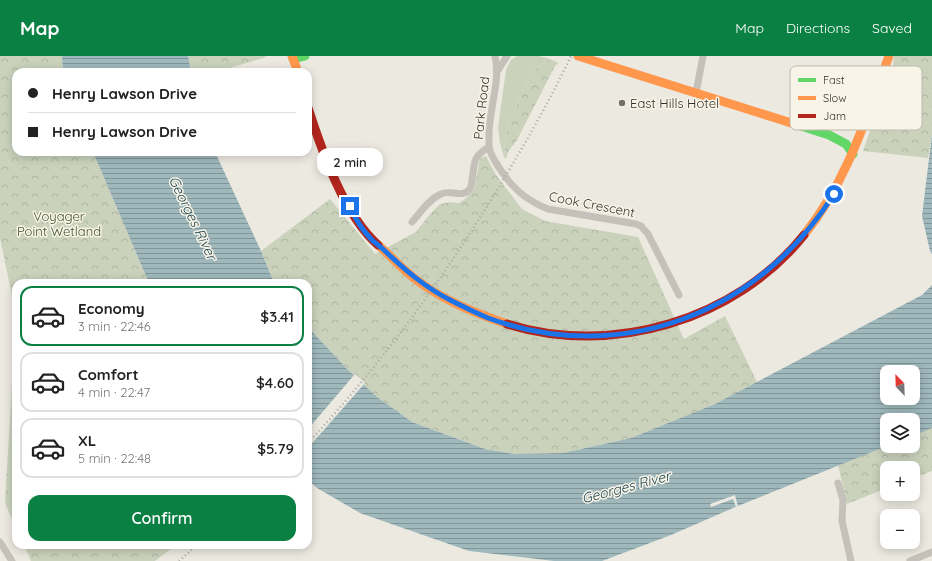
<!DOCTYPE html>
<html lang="en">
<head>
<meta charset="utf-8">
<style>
	body { margin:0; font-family:Quicksand,sans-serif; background:#f2f2f2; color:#222; height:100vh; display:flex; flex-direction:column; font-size:15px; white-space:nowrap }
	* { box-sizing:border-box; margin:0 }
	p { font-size:13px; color:#767676 }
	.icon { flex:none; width:22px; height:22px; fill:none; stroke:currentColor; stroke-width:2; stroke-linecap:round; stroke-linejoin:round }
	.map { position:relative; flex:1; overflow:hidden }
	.sheet { position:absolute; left:12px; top:223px; width:300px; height:270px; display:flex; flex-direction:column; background:#fff; border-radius:12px; box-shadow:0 2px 10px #0003 }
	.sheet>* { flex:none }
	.hud { position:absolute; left:12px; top:12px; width:300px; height:88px; border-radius:12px; box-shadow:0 2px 10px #0003; display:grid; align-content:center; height:88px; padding:0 16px; background:#fff }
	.needle { width:26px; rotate:337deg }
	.controls { position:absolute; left:880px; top:309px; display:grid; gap:8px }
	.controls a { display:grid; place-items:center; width:40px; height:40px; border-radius:8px; background:#fff; box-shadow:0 2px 10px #0003; font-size:20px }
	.end { position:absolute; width:18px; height:18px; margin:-9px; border:5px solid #1a73e8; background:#fff; box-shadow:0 0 0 2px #fff }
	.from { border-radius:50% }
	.bubble { position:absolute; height:28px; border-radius:12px; background:#fff; box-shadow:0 2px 10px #0003; font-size:13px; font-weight:600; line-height:28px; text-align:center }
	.hud b { display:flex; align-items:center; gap:14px; height:38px; font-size:15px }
	.hud b+b { border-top:1px solid #e0e0e0 }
	.hud i { width:10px; height:10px; background:#222 }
	ul { padding:7px 0 0; list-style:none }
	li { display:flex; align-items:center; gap:12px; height:60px; margin:0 8px 6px; padding:0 8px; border:2px solid #e0e0e0; border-radius:12px }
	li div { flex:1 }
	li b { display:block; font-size:15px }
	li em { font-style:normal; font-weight:600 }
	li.current { border-color:#0b8043 }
	li>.icon { width:36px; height:36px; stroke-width:1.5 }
	.button { display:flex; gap:8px; margin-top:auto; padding:8px 16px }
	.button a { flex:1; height:46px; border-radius:12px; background:#0b8043; color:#fff; font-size:16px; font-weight:600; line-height:46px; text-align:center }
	header { display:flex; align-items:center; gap:24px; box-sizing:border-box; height:56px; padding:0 20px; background:#0b8043; color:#fff }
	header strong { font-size:19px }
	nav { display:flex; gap:22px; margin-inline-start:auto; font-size:14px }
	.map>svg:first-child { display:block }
	.grass { fill:#cad2bc }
	.forest { fill:url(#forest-crowns) }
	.water { fill:url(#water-rules); fill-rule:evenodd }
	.pier { fill:#ece9e1 }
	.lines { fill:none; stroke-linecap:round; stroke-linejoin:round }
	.street { stroke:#c5c0b9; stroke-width:7 }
	.fast { stroke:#63d668; stroke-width:9 }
	.slow { stroke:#ff974d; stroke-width:9 }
	.jam { stroke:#b3261e; stroke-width:9 }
	.rail { stroke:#aca9a4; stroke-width:2.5; stroke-dasharray:1 3; stroke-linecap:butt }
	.route { stroke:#1a73e8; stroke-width:5 }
	.poi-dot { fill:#756f69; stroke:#f9f4e8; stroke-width:1.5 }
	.labels { text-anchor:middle; stroke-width:3; stroke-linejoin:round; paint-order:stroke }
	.poi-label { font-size:13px; fill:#352e28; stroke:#f9f4e8; text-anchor:start }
	.street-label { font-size:13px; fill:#352e28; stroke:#f9f4e8 }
	.park-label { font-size:13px; fill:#3f532d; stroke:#f9f4e8 }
	.water-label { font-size:14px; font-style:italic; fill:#204955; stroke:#f9f4e8 }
	.key { fill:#f9f4e8; stroke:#beb9ae; stroke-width:1 }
	.key-label { font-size:11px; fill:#352e28 }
</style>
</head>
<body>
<header>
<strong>Map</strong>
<nav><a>Map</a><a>Directions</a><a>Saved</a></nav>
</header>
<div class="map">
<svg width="932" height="505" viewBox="0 0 932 505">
	<defs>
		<pattern id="forest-crowns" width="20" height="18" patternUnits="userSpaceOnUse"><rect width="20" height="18" fill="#cad2bc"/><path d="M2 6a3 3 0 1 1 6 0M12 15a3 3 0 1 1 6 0" fill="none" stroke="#aeb5a2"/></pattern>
		<pattern id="water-rules" width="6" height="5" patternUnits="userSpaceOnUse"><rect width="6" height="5" fill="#9eb8bc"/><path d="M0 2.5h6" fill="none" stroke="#829699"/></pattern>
	</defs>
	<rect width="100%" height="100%" fill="#ece9e1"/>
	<!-- grass -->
	<polygon class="grass" points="517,0 539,0 550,3 544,6 531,17 508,69 505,81 504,101 500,87 498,72 506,14 511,4"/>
	<!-- forest -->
	<g class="forest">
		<polygon points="0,0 62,0 63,16 16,16 16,96 93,96 149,227 16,227 16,472 5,447 16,259 0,182"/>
		<polygon points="188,0 266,0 266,1 217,16 191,16"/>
		<polygon points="894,0 932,0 932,78 928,102 863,95 893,10"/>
		<polygon points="550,3 559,7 555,10 517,84 508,96 506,103 504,101 505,81 508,69 531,17 544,6"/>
		<polygon points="486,100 496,119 522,153 545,165 638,181 684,283 725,260 757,326 715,348 631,382 563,397 514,398 485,393 412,366 377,341 347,313 308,271 308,227 274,227 261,195 330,143 375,198 416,176 430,158 440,148 450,146 459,147 465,143 474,134 480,102"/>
		<polygon points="932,372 932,415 913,422 913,412 887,412 887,432 847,448 838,409 887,390 913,390 913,380"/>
		<polygon points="24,489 176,489 155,505 31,505"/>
	</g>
	<!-- water -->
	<g class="water">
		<polygon points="62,0 188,0 191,16 63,16"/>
		<polygon points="932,78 932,198 930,195 922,160"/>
		<polygon points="93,96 215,96 261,195 274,227 149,227"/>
		<path d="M932,229V372L913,380V364H887V390L733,452L671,479L602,505H554L469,495L360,457L317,432L308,424V271L347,313L377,341L412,366L485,393L514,398L563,397L631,382L715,348L922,239ZM887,316H913V342H887Z"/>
	</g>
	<!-- pier -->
	<g class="pier">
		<polygon points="355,318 365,327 308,392 308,373"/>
		<polygon points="735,439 738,451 736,451 733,443 711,451 710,448"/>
	</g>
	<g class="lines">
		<!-- street -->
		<g class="street">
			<path d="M495,0C501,24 489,53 489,79C489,83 489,87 489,91C491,101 499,112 505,120C516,136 530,146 548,153L636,168L641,170L648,178L679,239"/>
			<polyline points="497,16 507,0"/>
			<polyline points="696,37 703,0"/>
			<path d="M412,166C420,157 429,143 441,138C450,133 462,143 470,133C471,130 472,127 472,124C475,106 472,101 489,91"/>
			<polyline points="838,427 843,444 842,465 851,505"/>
			<polyline points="0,486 12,505"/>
			<polyline points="910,505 932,496"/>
		</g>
		<!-- fast -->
		<g class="fast">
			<polyline points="293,3 305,0"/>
			<polyline points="801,70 829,79 846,88 853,98"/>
		</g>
		<!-- slow -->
		<g class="slow">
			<polyline points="292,0 298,16"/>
			<polyline points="578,0 801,70"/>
			<path d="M804,179C847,126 866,62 889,0"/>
			<path d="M378,189C391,200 401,212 414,222C442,244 475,257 507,268"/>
		</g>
		<!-- jam -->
		<g class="jam">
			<path d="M308,52C322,95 344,159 378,189"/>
			<path d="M507,268C612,301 736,264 804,179"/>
		</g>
		<!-- rail -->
		<g class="rail">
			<path d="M308,387C388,301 456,205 515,104C535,70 554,36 571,0"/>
			<polyline points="179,505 197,489"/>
		</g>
	</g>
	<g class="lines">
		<!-- route -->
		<path class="route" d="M350,150C355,163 363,175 373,185C377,188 381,191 385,195C406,215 426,232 452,245C464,251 476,257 488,262C622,311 759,257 834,138"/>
	</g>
	<!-- markers -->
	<circle class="poi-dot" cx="622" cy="47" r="4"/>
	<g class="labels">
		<!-- poi labels -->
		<g class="poi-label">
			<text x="630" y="52">East Hills Hotel</text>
		</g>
		<!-- street labels -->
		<g class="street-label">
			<text transform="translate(481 52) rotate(-84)" y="5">Park Road</text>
			<text transform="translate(592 148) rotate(11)" y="5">Cook Crescent</text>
		</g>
		<!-- park labels -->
		<g class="park-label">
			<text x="59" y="165">Voyager<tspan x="59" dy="15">Point Wetland</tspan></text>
		</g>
		<!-- water labels -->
		<g class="water-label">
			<text transform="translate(193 162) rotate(64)" y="5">Georges River</text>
			<text transform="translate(626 431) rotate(-15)" y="5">Georges River</text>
		</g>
	</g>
	<!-- legend -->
	<rect x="790" y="10" width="132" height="64" rx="6" class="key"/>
	<rect x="798" y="22" width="18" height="4" fill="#63d668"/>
	<rect x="798" y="40" width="18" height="4" fill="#ff974d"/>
	<rect x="798" y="58" width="18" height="4" fill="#b3261e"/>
	<g class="key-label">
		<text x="823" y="28">Fast</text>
		<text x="823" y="46">Slow</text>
		<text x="823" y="64">Jam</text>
	</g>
</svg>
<div class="controls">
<a><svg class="needle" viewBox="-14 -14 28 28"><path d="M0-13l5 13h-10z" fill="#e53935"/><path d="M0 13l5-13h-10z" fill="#767676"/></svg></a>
<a><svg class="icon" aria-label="layers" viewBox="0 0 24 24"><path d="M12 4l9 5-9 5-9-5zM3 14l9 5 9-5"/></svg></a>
<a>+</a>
<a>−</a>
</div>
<i class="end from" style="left:834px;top:138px"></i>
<i class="end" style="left:350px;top:150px"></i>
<div class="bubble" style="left:317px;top:92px;width:66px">2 min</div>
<div class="hud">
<b><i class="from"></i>Henry Lawson Drive</b>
<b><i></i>Henry Lawson Drive</b>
</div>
<section class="sheet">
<ul>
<li class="current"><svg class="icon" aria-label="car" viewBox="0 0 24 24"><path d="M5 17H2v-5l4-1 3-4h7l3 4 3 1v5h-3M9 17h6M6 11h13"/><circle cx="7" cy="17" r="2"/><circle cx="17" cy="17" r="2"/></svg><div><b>Economy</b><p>3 min · 22:46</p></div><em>$3.41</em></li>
<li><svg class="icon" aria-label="car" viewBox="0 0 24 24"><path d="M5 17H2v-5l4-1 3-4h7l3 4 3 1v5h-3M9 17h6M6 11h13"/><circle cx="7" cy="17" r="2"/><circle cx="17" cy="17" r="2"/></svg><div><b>Comfort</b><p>4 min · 22:47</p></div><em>$4.60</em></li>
<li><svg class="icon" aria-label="car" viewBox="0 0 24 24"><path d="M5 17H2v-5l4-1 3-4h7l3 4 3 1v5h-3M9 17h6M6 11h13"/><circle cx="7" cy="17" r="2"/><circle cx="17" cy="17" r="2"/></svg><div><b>XL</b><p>5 min · 22:48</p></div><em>$5.79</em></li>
</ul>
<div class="button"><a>Confirm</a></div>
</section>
</div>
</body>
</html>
